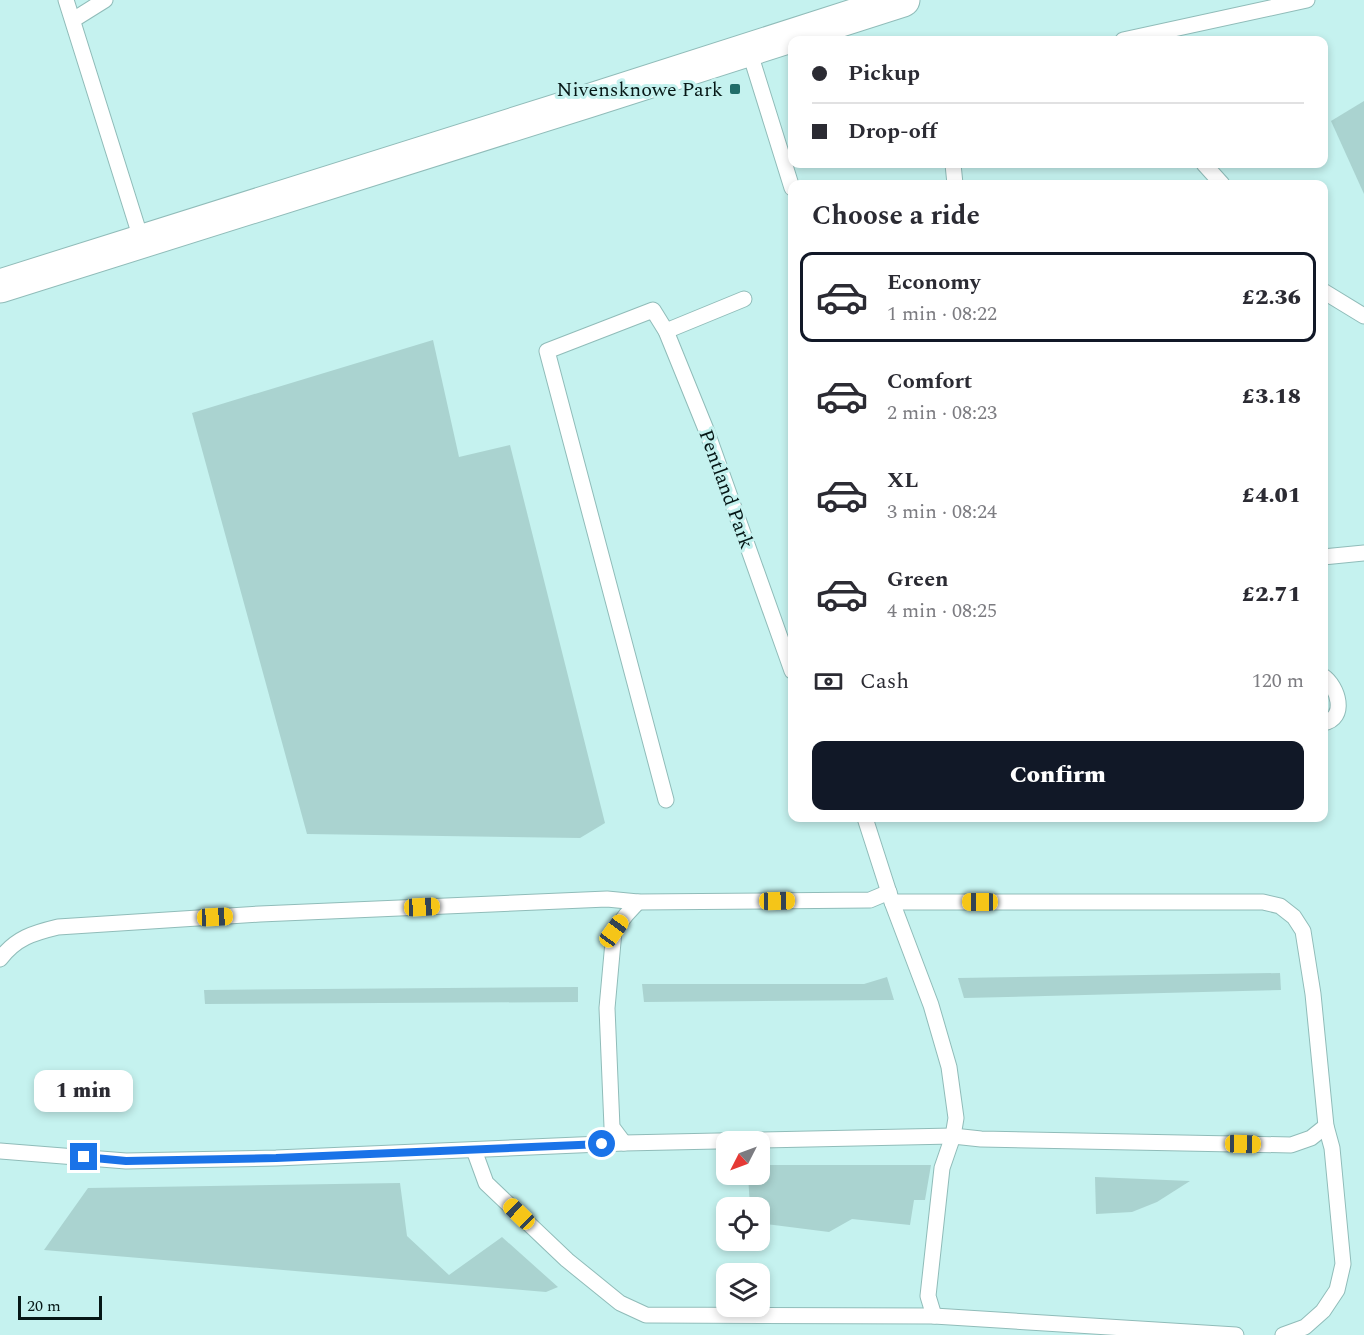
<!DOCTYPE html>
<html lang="en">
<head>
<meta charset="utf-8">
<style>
	body { margin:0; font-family:Spectral,serif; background:#f2f2f3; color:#2b2b33; height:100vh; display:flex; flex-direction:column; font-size:22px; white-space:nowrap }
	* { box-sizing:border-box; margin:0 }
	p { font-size:20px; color:#7c7c81 }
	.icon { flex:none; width:33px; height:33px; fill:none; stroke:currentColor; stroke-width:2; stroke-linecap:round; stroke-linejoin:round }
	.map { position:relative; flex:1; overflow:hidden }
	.details { position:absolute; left:788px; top:180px; width:540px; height:642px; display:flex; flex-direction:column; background:#fff; border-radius:12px; box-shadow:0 3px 9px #0003 }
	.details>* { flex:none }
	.guide { position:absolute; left:788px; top:36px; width:540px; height:132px; border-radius:12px; box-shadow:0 3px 9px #0003; display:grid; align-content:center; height:132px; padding:0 24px; background:#fff }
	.needle { width:39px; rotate:228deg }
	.buttons { position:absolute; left:716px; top:1131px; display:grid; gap:12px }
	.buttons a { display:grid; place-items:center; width:54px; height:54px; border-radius:12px; background:#fff; box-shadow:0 3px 9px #0003; font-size:30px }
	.scale { position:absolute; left:18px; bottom:15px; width:84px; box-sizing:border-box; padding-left:6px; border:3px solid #061716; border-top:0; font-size:16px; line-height:21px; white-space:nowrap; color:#061716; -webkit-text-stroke:4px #c5f2ef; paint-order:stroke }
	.end { position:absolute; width:27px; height:27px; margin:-14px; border:8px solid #1a73e8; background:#fff; box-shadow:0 0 0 3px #fff }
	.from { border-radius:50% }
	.bubble { position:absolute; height:42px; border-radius:12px; background:#fff; box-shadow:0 3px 9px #0003; font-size:20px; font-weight:800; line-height:42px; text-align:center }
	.car { position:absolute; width:18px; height:36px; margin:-18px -9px; border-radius:8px; box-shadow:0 0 4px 2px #0007; background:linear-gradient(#f5c518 24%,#345 0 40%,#f5c518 0 76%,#345 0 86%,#f5c518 0) }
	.guide b { display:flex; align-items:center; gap:21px; height:57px; font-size:22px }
	.guide b+b { border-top:2px solid #e1e1e2 }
	.guide i { width:15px; height:15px; background:#2b2b33 }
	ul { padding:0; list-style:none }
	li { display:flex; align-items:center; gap:18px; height:90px; margin:0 12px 9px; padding:0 12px; border:3px solid transparent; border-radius:12px }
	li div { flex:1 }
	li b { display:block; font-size:22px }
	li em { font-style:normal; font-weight:800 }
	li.current { border-color:#111827 }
	li>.icon { width:54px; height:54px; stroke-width:1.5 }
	h2 { padding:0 24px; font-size:27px; line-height:72px }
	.pay { display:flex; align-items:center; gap:15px; height:66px; padding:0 24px; font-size:22px }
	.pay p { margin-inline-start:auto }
	.button { display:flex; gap:12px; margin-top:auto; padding:12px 24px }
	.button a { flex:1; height:69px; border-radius:12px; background:#111827; color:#fff; font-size:24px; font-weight:800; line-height:69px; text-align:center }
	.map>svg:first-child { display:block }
	.green { fill:#aad3d0 }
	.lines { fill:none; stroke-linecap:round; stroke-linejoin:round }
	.service-casing { stroke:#90bcb9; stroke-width:17 }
	.primary-casing { stroke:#90bcb9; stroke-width:35 }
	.service { stroke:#fff; stroke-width:15 }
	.primary { stroke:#fff; stroke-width:33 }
	.route { stroke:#1a73e8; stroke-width:8 }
	.poi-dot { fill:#216d69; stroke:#c5f2ef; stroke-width:2 }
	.labels { text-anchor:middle; stroke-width:6; stroke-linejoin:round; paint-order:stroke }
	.poi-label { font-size:20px; fill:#061716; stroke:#c5f2ef; text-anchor:end }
	.street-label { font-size:20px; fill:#061716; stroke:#c5f2ef }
</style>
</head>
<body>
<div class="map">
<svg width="1364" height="1335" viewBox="0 0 1364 1335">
	<rect width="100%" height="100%" fill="#c5f2ef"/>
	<!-- green -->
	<g class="green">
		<polygon points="1364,101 1364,194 1331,121"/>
		<polygon points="433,340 459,457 510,445 605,823 580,838 307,834 192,413"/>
		<polygon points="1280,973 1281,990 964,998 958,978"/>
		<polygon points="887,977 894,1000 644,1002 642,984 864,984"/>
		<polygon points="578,987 578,1002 205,1004 204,990"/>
		<polygon points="759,1165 931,1165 925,1200 914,1200 910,1225 852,1219 829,1232 759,1223 759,1208 750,1207 748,1175 759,1174"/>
		<polygon points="1095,1177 1190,1181 1157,1202 1132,1212 1096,1214"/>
		<polygon points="400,1183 407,1236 449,1275 502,1237 558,1287 546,1292 44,1250 88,1188"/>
	</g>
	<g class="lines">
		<!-- service casing -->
		<g class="service-casing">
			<g id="service">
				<polyline points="66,0 142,242"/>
				<polyline points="73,20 105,0"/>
				<polyline points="1123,40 1307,0"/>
				<polyline points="749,50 792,188"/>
				<polyline points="953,164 955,184"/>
				<polyline points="1204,164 1222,184"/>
				<polyline points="1323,291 1364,316"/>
				<polyline points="666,331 744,299"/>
				<polyline points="1323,557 1364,553"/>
				<path d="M1323,676C1338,686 1348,719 1323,723"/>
				<polyline points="666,800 547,351 653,310 666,331 707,432 792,671"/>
				<polyline points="865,818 892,902 931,1005 949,1067 956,1118 953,1136 942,1168 928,1296 934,1316"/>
				<polyline points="892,902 1263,902 1280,906 1294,917 1303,931 1313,994 1326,1126 1332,1148 1343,1264 1337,1290 1323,1311 1305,1327 1283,1335"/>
				<path d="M0,959C16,938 33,933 58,927L260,914L607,899L638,902L870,900L889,892"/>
				<polyline points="624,1143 612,1127 607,1008 614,931 626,915 638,902"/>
				<polyline points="474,1150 486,1183 567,1260 620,1303 646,1315 934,1316 1236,1335"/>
				<polyline points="0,1151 126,1161 276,1158 624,1143 953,1136 981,1139 1291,1145 1311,1138 1326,1126"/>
			</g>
		</g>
		<!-- primary casing -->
		<g class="primary-casing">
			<polyline id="primary" points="0,286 588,101 903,0"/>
		</g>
		<!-- service -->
		<use href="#service" class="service"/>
		<!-- primary -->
		<use href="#primary" class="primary"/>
	</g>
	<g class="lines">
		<!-- route -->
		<polyline class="route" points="84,1157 126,1161 276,1158 602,1144"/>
	</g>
	<!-- markers -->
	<rect class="poi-dot" x="729" y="83" width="12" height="12" rx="3"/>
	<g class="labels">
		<!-- poi labels -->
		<g class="poi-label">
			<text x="723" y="96">Nivensknowe Park</text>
		</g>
		<!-- street labels -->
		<g class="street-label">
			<text transform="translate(727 489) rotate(70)" y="7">Pentland Park</text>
		</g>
	</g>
</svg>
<div class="buttons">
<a><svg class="needle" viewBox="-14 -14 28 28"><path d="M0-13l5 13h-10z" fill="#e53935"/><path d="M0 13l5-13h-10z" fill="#7c7c81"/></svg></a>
<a><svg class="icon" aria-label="locate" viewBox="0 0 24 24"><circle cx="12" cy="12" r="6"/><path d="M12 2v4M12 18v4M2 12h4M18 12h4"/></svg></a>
<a><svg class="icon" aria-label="layers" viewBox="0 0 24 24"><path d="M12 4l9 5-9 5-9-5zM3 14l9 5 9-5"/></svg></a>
</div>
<div class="scale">20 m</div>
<i class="end from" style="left:602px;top:1144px"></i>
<i class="end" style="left:84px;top:1157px"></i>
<div class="bubble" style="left:34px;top:1070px;width:99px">1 min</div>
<i class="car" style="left:777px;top:901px;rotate:89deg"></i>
<i class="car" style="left:980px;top:902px;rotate:270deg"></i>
<i class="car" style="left:422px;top:907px;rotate:87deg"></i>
<i class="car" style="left:215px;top:917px;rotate:87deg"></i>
<i class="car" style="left:614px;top:931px;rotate:36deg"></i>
<i class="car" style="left:1243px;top:1144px;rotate:91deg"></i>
<i class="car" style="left:519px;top:1214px;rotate:314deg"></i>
<div class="guide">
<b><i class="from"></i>Pickup</b>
<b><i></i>Drop-off</b>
</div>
<section class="details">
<h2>Choose a ride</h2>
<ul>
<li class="current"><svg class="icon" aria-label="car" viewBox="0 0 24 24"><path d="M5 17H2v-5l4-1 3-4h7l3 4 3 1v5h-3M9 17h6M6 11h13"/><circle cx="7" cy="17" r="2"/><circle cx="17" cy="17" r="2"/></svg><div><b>Economy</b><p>1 min · 08:22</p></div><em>£2.36</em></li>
<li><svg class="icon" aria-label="car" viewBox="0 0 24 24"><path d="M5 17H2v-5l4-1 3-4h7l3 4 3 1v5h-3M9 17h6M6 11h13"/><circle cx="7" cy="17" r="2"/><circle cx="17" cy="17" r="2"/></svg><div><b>Comfort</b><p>2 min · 08:23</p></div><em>£3.18</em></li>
<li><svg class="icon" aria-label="car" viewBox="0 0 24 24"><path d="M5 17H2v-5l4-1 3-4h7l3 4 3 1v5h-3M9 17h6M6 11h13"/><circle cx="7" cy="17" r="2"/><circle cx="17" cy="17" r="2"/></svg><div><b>XL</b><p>3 min · 08:24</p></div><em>£4.01</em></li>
<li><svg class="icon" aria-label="car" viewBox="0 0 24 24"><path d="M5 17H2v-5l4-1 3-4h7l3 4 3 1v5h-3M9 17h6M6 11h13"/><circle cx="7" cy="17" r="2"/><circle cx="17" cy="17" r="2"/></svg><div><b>Green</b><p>4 min · 08:25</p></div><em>£2.71</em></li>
</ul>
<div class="pay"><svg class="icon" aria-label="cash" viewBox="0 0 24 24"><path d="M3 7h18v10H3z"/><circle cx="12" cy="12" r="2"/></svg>Cash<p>120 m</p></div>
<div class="button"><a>Confirm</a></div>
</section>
</div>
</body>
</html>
